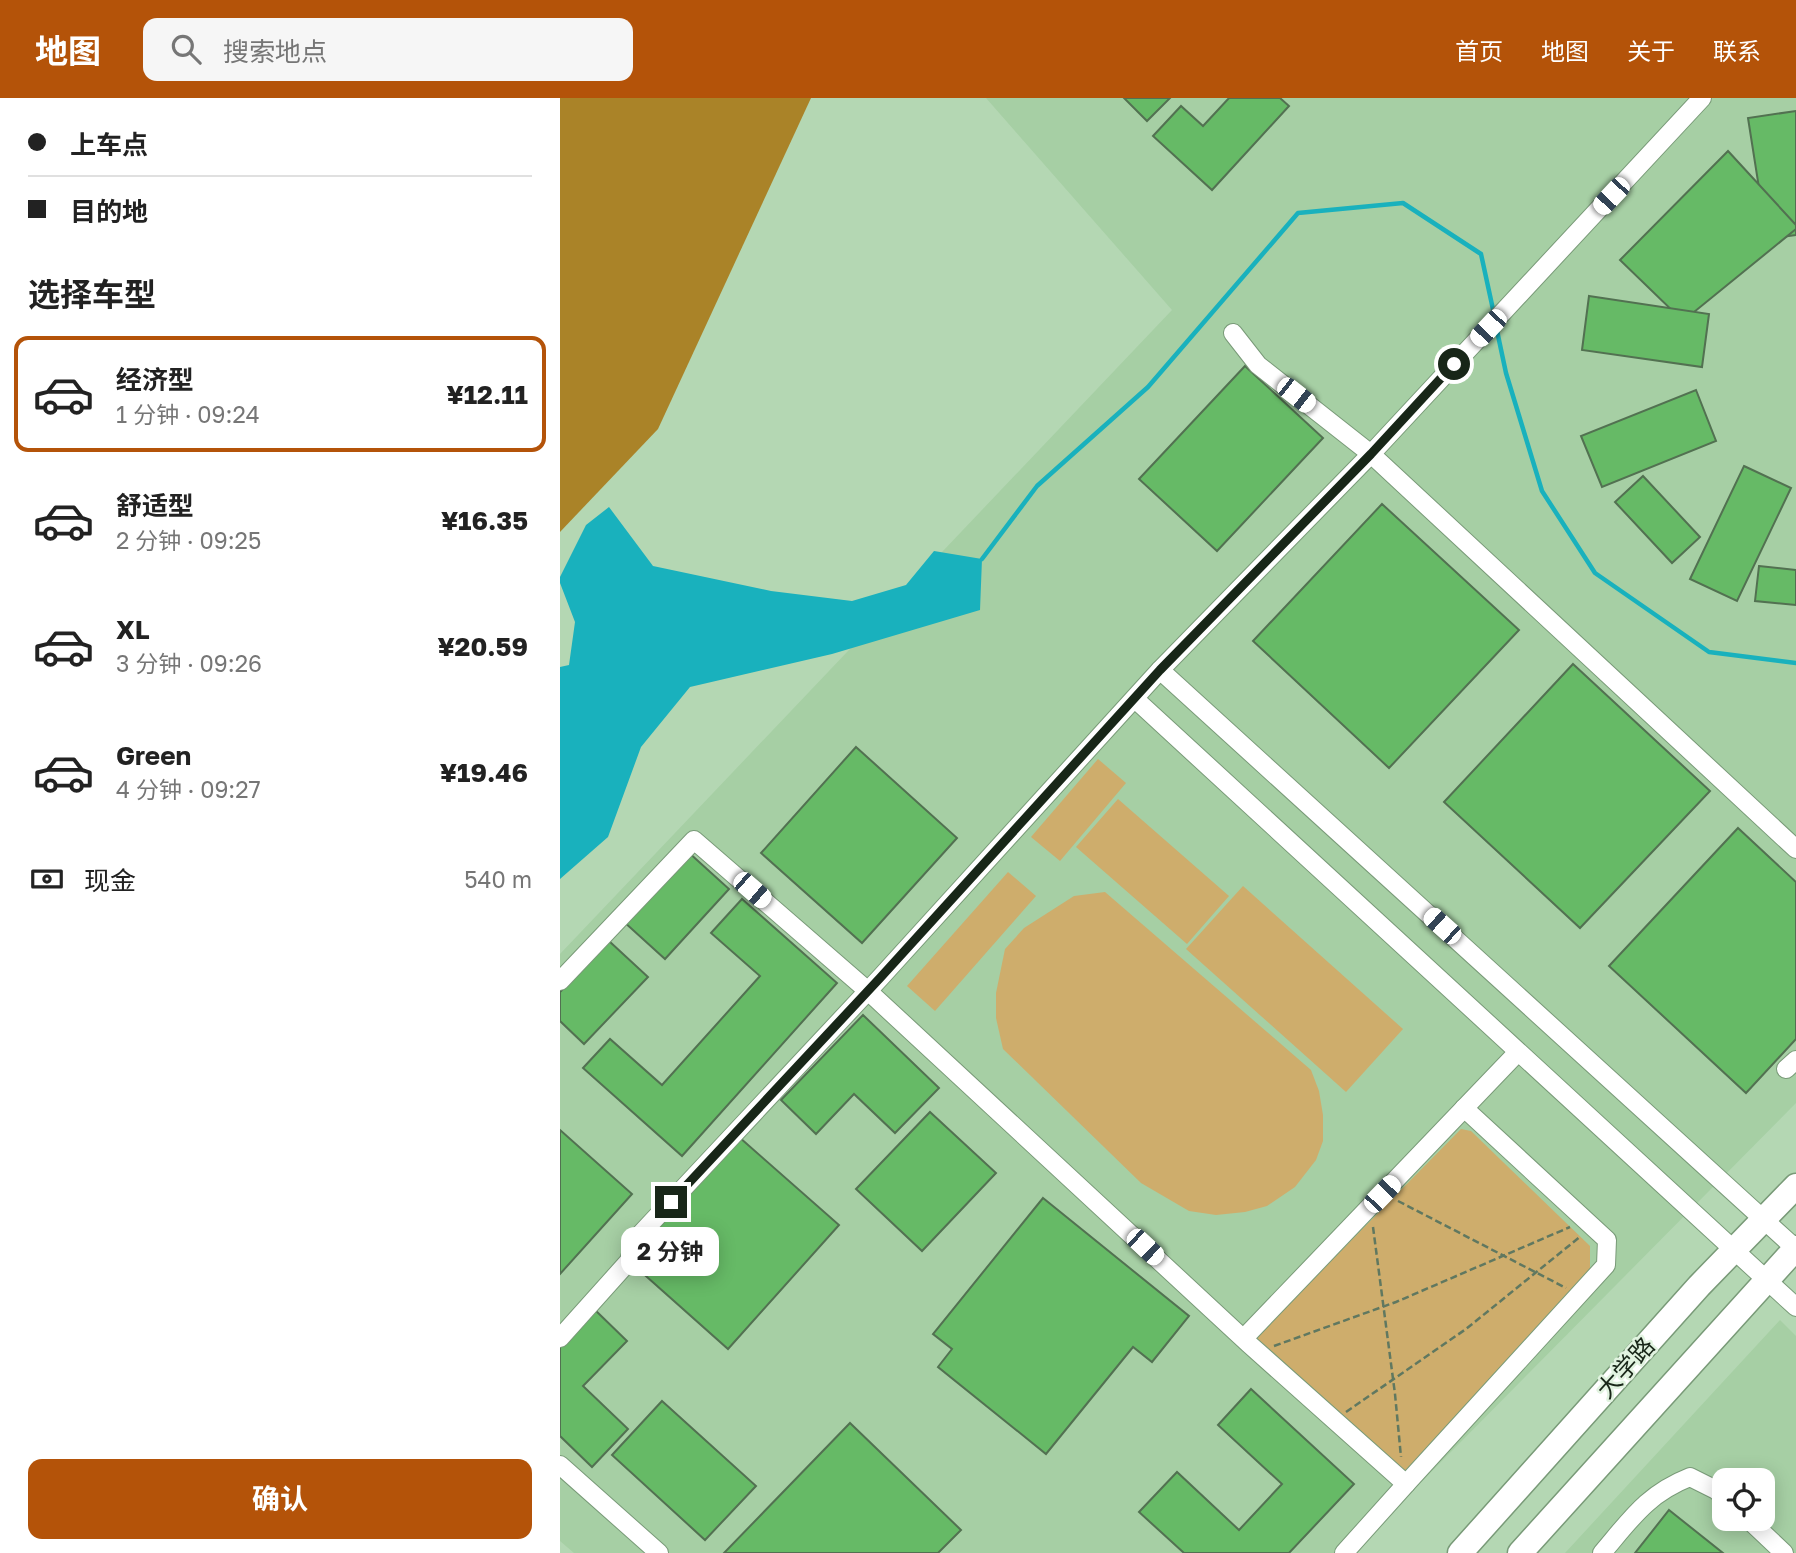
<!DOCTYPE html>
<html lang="zh">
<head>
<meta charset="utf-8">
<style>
	body { margin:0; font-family:"Golos Text","Noto Sans SC",sans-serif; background:#f6f6f6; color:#222; height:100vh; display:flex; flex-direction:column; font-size:26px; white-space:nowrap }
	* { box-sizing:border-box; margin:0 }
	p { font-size:23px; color:#767676 }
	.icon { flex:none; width:38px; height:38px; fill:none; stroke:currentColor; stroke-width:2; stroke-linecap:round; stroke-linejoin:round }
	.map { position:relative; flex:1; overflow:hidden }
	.details { display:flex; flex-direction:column; background:#fff; width:560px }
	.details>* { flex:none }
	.top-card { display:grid; align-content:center; height:154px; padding:0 28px; background:#fff }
	.buttons { position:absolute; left:1152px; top:1370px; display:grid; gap:14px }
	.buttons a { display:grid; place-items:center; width:63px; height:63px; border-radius:14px; background:#fff; box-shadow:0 4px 18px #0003; font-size:35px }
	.end { position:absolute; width:32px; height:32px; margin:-16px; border:9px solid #182618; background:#fff; box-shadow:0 0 0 4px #fff }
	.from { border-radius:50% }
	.bubble { position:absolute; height:49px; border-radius:14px; background:#fff; box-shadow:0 4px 18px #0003; font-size:23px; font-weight:700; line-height:49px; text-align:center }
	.car { position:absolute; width:21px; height:42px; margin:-21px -10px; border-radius:9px; box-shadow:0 0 5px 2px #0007; background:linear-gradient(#fff 24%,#345 0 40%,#fff 0 76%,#345 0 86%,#fff 0) }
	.top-card b { display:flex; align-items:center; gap:24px; height:66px; font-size:26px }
	.top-card b+b { border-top:2px solid #e0e0e0 }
	.top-card i { width:18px; height:18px; background:#222 }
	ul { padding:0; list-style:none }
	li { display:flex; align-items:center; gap:21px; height:116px; margin:0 14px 10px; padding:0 14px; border:4px solid transparent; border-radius:14px }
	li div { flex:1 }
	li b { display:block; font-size:26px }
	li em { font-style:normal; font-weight:700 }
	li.active { border-color:#b45309 }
	li>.icon { width:63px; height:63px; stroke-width:1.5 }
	h2 { padding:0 28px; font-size:32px; line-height:84px }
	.pay { display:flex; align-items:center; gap:18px; height:77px; padding:0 28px; font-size:26px }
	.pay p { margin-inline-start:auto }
	.button { display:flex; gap:14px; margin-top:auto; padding:14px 28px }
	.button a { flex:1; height:80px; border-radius:14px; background:#b45309; color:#fff; font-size:28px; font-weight:700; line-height:80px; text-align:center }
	header { display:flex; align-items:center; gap:42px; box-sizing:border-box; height:98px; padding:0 35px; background:#b45309; color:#fff }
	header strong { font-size:33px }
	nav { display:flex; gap:38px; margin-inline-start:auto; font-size:24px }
	.search { width:490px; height:63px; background:#f6f6f6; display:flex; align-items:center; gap:18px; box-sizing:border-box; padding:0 24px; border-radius:14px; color:#767676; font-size:26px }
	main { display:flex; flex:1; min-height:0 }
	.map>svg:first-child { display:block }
	.built { fill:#a6cfa4; fill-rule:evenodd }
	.green { fill:#cead6c }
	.forest { fill:#aa8328 }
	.water { fill:#19b1bd }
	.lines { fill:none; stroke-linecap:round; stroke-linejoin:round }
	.stream { stroke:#19b1bd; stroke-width:4.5 }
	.building { fill:#66ba66; stroke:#527151; stroke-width:2 }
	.street-casing { stroke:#799a78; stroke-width:20 }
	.secondary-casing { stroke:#799a78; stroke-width:27 }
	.path { stroke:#607860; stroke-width:2.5; stroke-dasharray:7 3.5; stroke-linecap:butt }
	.street { stroke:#fff; stroke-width:18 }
	.secondary { stroke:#fff; stroke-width:24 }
	.route { stroke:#182618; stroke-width:9 }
	.labels { text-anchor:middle; stroke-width:5; stroke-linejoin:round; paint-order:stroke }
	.street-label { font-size:24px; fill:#182618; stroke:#e1f3e0 }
</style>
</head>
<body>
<header>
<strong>地图</strong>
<div class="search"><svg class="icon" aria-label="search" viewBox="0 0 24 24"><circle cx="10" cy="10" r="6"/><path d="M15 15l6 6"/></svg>搜索地点</div>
<nav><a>首页</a><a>地图</a><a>关于</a><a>联系</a></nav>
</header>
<main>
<section class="details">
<div class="top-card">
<b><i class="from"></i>上车点</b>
<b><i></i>目的地</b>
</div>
<h2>选择车型</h2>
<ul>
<li class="active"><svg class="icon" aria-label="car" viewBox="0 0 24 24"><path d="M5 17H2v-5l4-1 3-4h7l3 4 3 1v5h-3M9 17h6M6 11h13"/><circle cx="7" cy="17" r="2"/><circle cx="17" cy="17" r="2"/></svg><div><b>经济型</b><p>1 分钟 · 09:24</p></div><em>¥12.11</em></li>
<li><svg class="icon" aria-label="car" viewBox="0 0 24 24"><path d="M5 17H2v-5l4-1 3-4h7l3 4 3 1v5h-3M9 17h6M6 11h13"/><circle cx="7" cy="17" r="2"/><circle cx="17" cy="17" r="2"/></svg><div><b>舒适型</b><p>2 分钟 · 09:25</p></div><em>¥16.35</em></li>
<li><svg class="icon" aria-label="car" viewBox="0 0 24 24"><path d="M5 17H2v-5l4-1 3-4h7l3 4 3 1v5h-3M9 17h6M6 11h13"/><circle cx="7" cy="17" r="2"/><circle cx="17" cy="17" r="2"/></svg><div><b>XL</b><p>3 分钟 · 09:26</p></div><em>¥20.59</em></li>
<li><svg class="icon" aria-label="car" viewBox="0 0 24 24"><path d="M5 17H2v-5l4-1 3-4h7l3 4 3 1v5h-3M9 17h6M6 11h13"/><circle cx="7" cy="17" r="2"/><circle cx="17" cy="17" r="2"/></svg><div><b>Green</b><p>4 分钟 · 09:27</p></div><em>¥19.46</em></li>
</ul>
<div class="pay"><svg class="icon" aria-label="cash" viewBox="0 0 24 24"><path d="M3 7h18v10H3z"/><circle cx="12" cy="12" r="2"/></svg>现金<p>540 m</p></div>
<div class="button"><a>确认</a></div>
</section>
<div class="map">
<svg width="1236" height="1455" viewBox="0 0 1236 1455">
	<rect width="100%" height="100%" fill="#b4d7b3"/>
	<!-- built -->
	<g class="built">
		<polygon points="426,0 1236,0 1236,1005 791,1455 14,1455 0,1443 0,856 612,212"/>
		<path d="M1220,1222L1236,1238V1455H1005ZM1164,1382H1202V1421H1164Z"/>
	</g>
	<!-- green -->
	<g class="green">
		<polygon points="538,661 566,685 500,763 471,739"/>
		<polygon points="558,701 669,798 627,846 516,749"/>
		<polygon points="448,774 476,798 375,913 347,888"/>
		<polygon points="683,788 843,931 786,994 626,851"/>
		<polygon points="545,794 751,972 759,993 763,1017 763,1043 756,1062 735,1089 707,1108 685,1114 656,1117 629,1113 581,1085 443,951 436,920 436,895 445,851 464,830 514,798"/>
		<polygon points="901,1031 911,1033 1030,1148 1030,1174 846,1386 689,1246"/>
	</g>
	<!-- forest -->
	<polygon class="forest" points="0,0 251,0 98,331 0,434"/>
	<!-- water -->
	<polygon class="water" points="49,409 93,468 211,493 292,503 346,487 374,453 422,461 420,512 272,556 130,589 81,649 48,739 0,781 0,569 9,567 15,524 0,485 0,479 26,427"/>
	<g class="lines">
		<!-- stream -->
		<g class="stream">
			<polyline points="936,228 946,275 982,393 1035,475 1149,554 1236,565"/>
			<polyline points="422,461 477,388 588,289 738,115 843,105 921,156 934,216"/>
		</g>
	</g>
	<!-- building -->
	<g class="building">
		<polygon points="564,0 610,0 587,23"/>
		<polygon points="669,0 720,0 729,8 652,92 593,38 621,8 643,28"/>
		<polygon points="1236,13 1236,137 1207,141 1188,20"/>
		<polygon points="1168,53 1236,127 1236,131 1123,223 1060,162"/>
		<polygon points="1029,198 1149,216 1142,269 1022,252"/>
		<polygon points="685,268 763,340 657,453 579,381"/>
		<polygon points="1136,292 1156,343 1042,389 1021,338"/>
		<polygon points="1184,368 1231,390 1177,503 1130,481"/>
		<polygon points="1083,378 1140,439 1112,465 1055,404"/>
		<polygon points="822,406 959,532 829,670 693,543"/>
		<polygon points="1199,468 1236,472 1236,507 1195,503"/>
		<polygon points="1013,566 1150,693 1020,830 884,704"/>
		<polygon points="296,649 397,740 302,845 201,755"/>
		<polygon points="1178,730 1236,784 1236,941 1186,995 1049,868"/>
		<polygon points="127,753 169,791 105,861 63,823"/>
		<polygon points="182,801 277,885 122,1058 23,970 50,941 102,987 200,878 151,835"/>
		<polygon points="49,843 88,879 24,946 0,923 0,894"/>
		<polygon points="303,917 379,990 335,1035 294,996 256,1036 221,1002"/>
		<polygon points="370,1014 436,1075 362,1153 296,1091"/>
		<polygon points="0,1032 72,1096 0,1176"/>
		<polygon points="179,1039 279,1127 168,1251 69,1163"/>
		<polygon points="483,1100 629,1218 592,1264 573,1249 486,1356 378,1269 392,1251 373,1236"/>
		<polygon points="33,1210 67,1243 23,1288 68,1331 32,1369 0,1338 0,1244"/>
		<polygon points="691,1291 794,1386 729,1455 624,1455 579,1414 617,1374 679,1432 722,1386 658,1327"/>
		<polygon points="102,1303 196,1388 145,1442 52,1357"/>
		<polygon points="290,1325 401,1432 378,1455 164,1455"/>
		<polygon points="1109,1412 1163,1455 1075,1455"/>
	</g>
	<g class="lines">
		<!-- street casing -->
		<g class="street-casing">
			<g id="street">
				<polyline points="673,235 698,267 811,356 1236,751"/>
				<polyline points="600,572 811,356 1142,0"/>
				<polyline points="575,601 1236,1209"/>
				<polyline points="0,883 134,742 308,893 689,1246 846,1386 784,1455"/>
				<polyline points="1226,971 1236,962"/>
				<polyline points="0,1240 69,1163 75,1142 320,880 600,572 1236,1151"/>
				<polyline points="684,1240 958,954"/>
				<polyline points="0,1367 99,1455"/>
				<polyline points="846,1386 1046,1167 1047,1142 904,1010"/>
				<polyline points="1188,1421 1224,1455"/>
				<path d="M1042,1455C1071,1421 1087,1396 1130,1379L1156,1392L1164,1399"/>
			</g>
		</g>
		<!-- secondary casing -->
		<g class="secondary-casing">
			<g id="secondary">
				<polyline points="900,1455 1139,1188 1236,1088"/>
				<polyline points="960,1455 1236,1150"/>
			</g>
		</g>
		<!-- path -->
		<g class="path">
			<polyline points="838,1103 1006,1190"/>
			<polyline points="813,1129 835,1296 841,1359"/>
			<polyline points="714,1248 836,1204 1010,1129"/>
			<polyline points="786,1314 906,1231 1021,1138"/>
		</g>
		<!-- street -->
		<use href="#street" class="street"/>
		<!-- secondary -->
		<use href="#secondary" class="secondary"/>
	</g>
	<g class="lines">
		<!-- route -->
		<polyline class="route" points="111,1104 320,880 600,572 811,356 894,266"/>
	</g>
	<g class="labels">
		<!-- street labels -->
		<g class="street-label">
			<text transform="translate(1066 1270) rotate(-48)" y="8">大学路</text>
		</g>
	</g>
</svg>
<div class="buttons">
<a><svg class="icon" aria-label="locate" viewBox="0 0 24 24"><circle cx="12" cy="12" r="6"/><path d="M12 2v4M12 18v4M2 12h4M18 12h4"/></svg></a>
</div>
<i class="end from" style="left:894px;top:266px"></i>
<i class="end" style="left:111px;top:1104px"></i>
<div class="bubble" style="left:61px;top:1129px;width:98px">2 分钟</div>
<i class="car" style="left:1051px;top:98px;rotate:223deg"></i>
<i class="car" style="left:928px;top:230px;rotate:223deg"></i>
<i class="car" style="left:736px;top:297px;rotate:128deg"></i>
<i class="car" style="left:192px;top:792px;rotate:131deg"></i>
<i class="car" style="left:882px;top:828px;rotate:312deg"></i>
<i class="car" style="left:822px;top:1096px;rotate:44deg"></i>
<i class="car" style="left:585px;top:1149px;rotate:133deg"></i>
</div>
</main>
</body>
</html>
